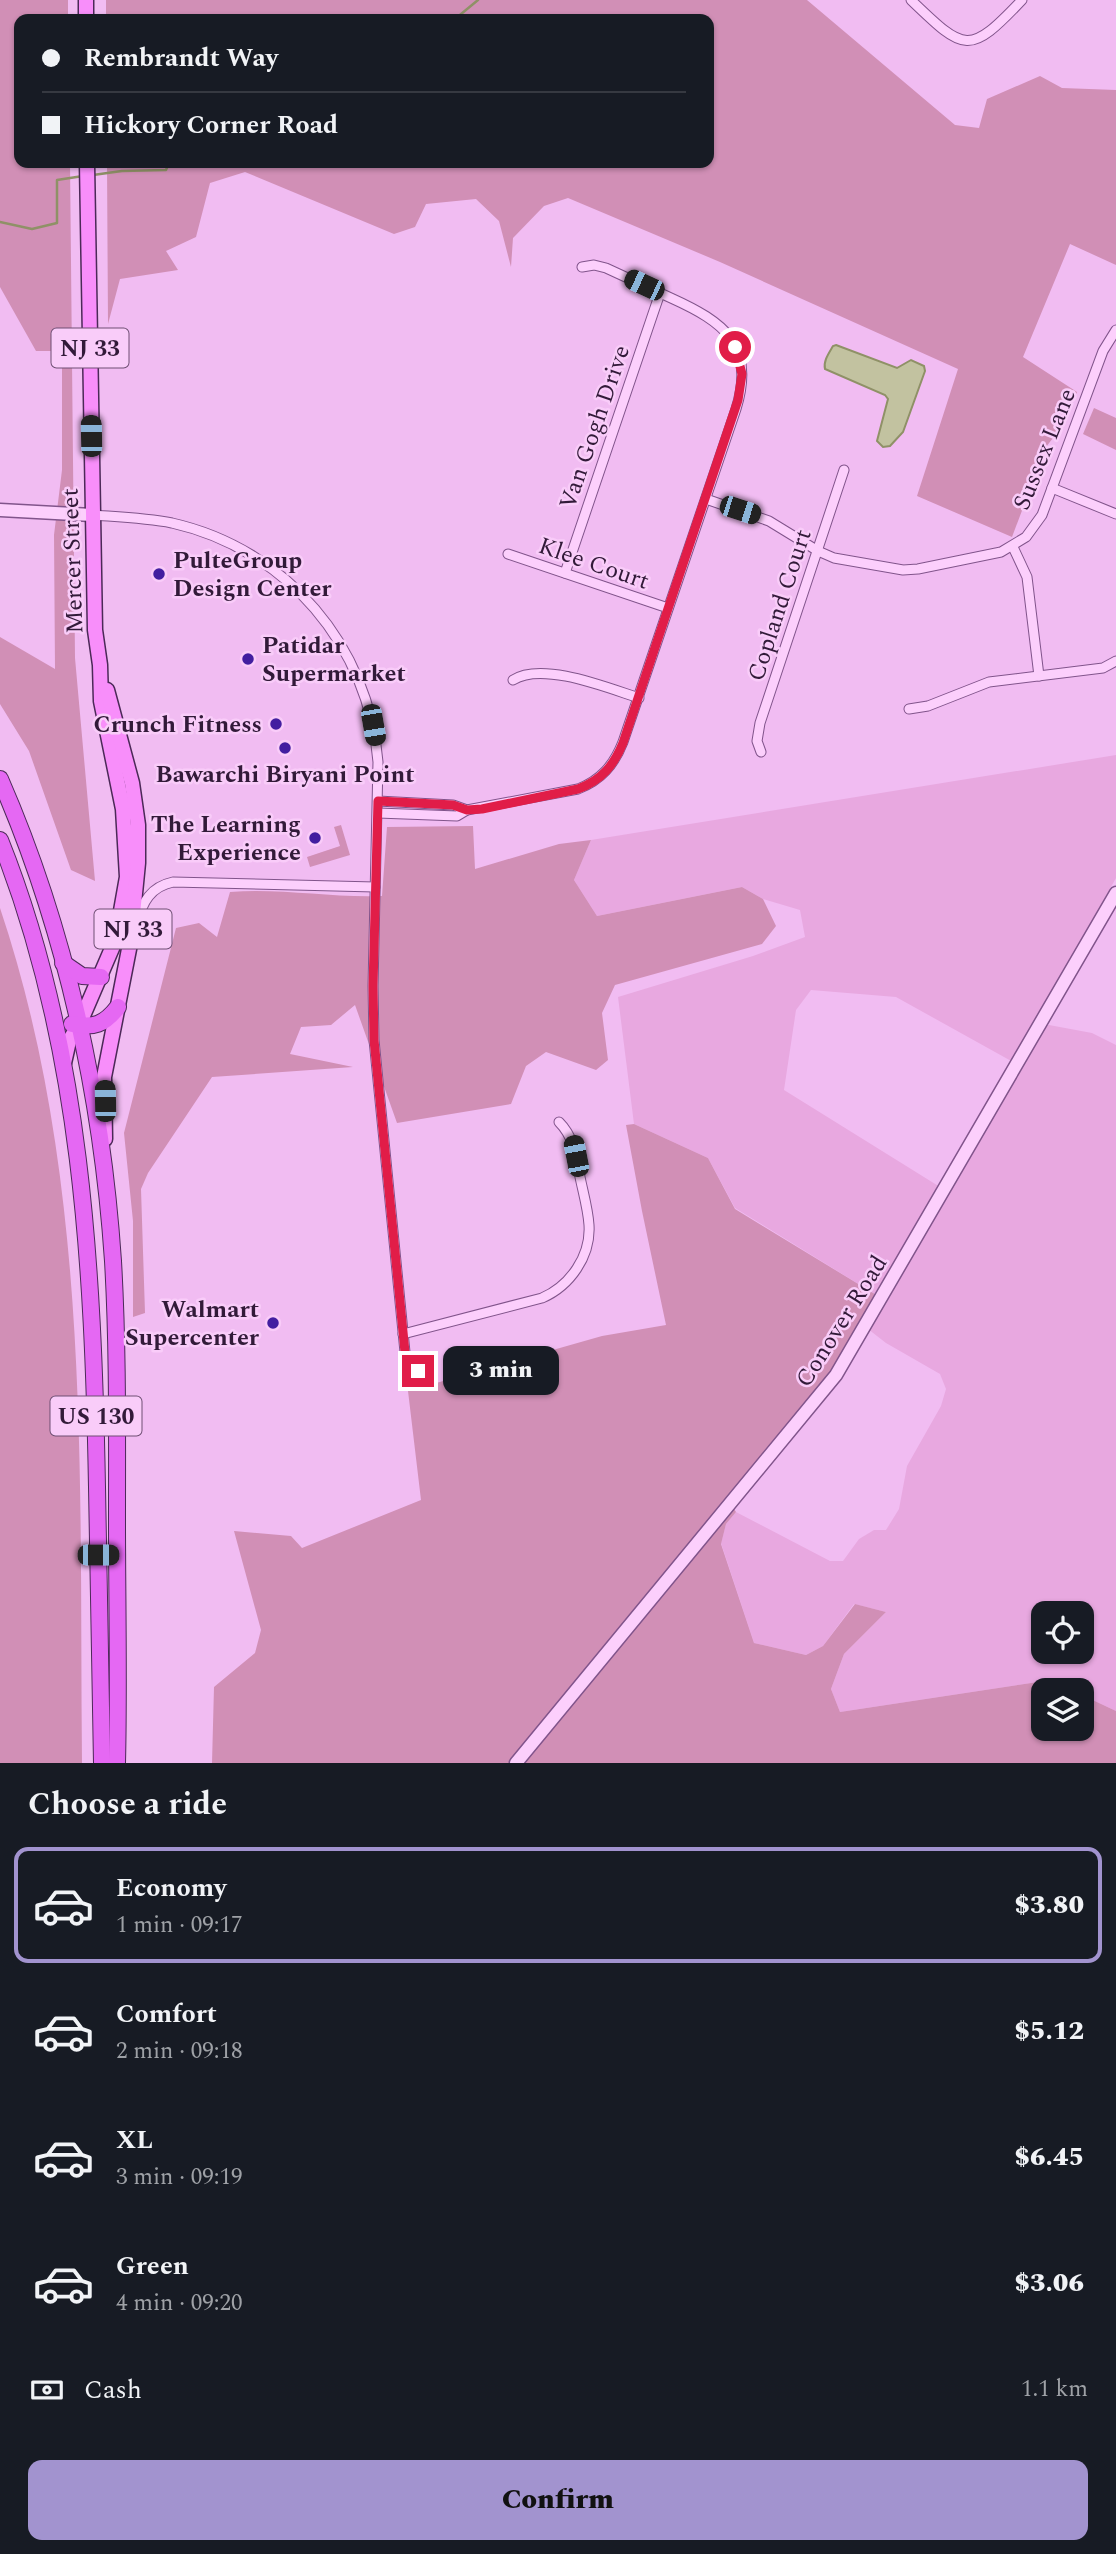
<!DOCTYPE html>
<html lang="en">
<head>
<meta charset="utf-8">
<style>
	body { margin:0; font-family:Spectral,serif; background:#20242c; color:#f1f3f6; height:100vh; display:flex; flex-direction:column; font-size:26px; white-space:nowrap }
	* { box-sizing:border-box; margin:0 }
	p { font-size:23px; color:#9ea1a6 }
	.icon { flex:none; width:38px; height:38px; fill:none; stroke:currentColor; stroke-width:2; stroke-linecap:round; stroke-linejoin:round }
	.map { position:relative; height:1763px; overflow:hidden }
	.side { display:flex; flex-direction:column; background:#171b24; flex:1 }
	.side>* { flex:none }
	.top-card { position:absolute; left:14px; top:14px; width:700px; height:154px; border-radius:14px; box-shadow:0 2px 5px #0004; display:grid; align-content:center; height:154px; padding:0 28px; background:#171b24 }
	.controls { position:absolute; left:1031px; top:1601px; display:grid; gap:14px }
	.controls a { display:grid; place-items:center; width:63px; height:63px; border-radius:14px; background:#171b24; box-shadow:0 2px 5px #0004; font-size:35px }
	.end { position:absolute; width:32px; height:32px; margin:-16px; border:9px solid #e11d48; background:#fff; box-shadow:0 0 0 4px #fff }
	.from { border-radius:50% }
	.bubble { position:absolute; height:49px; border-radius:14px; background:#171b24; box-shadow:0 2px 5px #0004; font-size:23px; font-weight:800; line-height:49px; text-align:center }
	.car { position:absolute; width:21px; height:42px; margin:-21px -10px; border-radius:9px; box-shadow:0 0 5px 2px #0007; background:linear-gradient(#222 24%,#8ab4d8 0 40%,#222 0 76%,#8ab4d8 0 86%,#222 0) }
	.top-card b { display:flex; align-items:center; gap:24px; height:66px; font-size:26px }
	.top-card b+b { border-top:2px solid #363941 }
	.top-card i { width:18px; height:18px; background:#f1f3f6 }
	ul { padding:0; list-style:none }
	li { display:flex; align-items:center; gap:21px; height:116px; margin:0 14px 10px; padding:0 14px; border:4px solid transparent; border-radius:14px }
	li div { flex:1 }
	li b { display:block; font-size:26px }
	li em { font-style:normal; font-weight:800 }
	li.selected { border-color:#a293cf }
	li>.icon { width:63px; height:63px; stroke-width:1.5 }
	h2 { padding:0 28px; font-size:32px; line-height:84px }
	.pay { display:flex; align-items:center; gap:18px; height:77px; padding:0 28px; font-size:26px }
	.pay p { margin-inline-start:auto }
	.primary-button { display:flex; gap:14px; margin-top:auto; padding:14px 28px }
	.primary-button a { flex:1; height:80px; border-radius:14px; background:#a293cf; color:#111; font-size:28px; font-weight:800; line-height:80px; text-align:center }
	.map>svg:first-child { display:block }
	.farmland { fill:#e8a8e0; fill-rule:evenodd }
	.green { fill:#d18fb6 }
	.water { fill:#c2c2a0; stroke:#8f9167; stroke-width:2 }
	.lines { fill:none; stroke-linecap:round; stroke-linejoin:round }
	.stream { stroke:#8f9167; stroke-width:2.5 }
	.minor-casing { stroke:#81548b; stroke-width:11 }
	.tertiary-casing { stroke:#81548b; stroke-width:15 }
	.primary-casing { stroke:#4c2958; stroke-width:17 }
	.trunk-casing { stroke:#4c2958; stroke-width:18 }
	.minor { stroke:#fccffc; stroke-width:9 }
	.tertiary { stroke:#fccffc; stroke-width:12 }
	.primary { stroke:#f88efa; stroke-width:14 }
	.trunk { stroke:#e568f3; stroke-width:16 }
	.route { stroke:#e11d48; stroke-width:9 }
	.poi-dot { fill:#421ea0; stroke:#f9ccf9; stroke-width:2.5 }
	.labels { text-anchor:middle; stroke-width:5; stroke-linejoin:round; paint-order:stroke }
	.shield { fill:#f9ccf9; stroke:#6e4f73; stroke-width:2 }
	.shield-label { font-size:23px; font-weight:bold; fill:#321a39 }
	.street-label { font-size:24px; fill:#321a39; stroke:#f9ccf9 }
	.poi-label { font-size:24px; font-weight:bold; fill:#321a39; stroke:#f9ccf9; text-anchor:end }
</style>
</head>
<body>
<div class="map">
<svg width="1116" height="1763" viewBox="0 0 1116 1763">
	<rect width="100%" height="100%" fill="#f1bcf2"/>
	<!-- farmland -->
	<g class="farmland">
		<polygon points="1116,755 1116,878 1013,1062 896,997 811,990 796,1010 784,1090 940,1187 878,1296 735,1208 708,1158 634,1124 618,997 753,956 805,937 800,910 763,899 742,887 597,916 574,880 591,840"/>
		<path d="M1049,1025L1092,1033L1116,1045V1711L1082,1695V1690H1072L1051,1680L840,1712L831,1689L844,1654L886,1612L854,1604L823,1646L806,1655L754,1643L721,1543L726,1524L736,1512L830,1561H843L859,1539L874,1530H886L899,1509L907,1466L941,1406L946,1389L940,1374L886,1343L868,1329L1044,1026ZM1043,1614H1082V1652H1043Z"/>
	</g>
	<!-- green -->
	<g class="green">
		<polygon points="0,0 68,0 68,19 19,19 19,163 70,163 75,658 95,881 71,870 29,751 0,704 0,637 55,669 54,535 62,470 62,351 36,351 0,287"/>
		<polygon points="106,0 807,0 955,125 979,128 987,99 1040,76 1062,88 1116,90 1116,265 1070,244 1023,357 1077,392 1063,425 1046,447 1012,537 917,496 958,369 720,262 568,198 544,206 513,238 511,267 499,221 476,199 426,204 415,227 394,234 245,172 210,183 196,237 166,251 178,270 120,279 108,324 107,163 709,163 709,19 106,19"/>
		<polygon points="1094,408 1116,418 1116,450 1083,434"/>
		<polygon points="341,825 350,855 310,867 307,857 340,846 334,827"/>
		<path d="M473,826L475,869L559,844L591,840L574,880L597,916L742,887L763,899L776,926L762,944L615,985L602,1013L608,1060L596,1070L546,1052L526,1066L511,1104L397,1123L355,1005L331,1025L301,1027L290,1054L353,1067L212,1077L148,1173L141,1189L145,1313L133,1317V1221L124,1133L176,928L199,923L217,937L230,892C281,888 331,898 382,896L387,827Z"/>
		<path d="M0,908C92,1182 79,1478 82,1763H0Z"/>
		<polygon points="634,1124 708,1158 735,1209 878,1296 827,1381 728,1499 736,1512 726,1524 721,1544 754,1643 806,1655 823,1646 855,1604 886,1612 844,1654 831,1689 840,1712 1051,1680 1072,1690 1043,1690 1043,1729 1082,1729 1082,1695 1116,1711 1116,1763 212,1763 214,1687 255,1653 261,1630 234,1531 291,1536 302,1548 421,1500 408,1391 602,1336 666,1325 642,1211 626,1125"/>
	</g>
	<!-- water -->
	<path class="water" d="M836,345L897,368L911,360L924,366L925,371L903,432L890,446L883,447L877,441L888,399L885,395L825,369C823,361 829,353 833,346Z"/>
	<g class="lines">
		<!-- stream -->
		<g class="stream">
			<polyline points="455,19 478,0"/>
			<polyline points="93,175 122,171 166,170 169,163"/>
			<polyline points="0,222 32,229 57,223 57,180 83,176"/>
		</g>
		<!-- minor casing -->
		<g class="minor-casing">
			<g id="minor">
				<path d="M911,0C965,52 969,56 1022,0"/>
				<polyline points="1052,488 1116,514"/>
				<polyline points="706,499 769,521 818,551 834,558 903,570 918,569 1001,552 1026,537 1042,515 1103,351 1116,330"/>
				<path d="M92,515C119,517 146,518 172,523C287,549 369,646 378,762L373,986L374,1040L405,1352L409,1364L418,1371"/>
				<polyline points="1013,547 1027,577 1039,676"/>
				<polyline points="508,554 668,608"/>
				<polyline points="565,573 660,293"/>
				<path d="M513,680C542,661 608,688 639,698"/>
				<polyline points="909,709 928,706 989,682 1103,668 1116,661"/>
				<polyline points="761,752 757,741 760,723 844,470"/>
				<polyline points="378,801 453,805 467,810"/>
				<path d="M378,813L457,816L467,810L578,789C601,780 614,765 623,742L736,409C756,345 724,322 671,298C649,288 628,278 606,268L594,265L582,267"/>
				<path d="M137,922C143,902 150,887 173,882L375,887"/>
				<path d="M403,1334L542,1298C570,1286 591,1256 589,1225C588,1209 583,1192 580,1177C576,1156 574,1137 559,1122"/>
			</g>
		</g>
		<!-- tertiary casing -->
		<g class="tertiary-casing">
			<g id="tertiary">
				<polyline points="0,510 92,515"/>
				<polyline points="516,1763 836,1375 1116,893"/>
			</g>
		</g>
		<!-- primary casing -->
		<g class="primary-casing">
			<g id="primary">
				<polyline points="86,0 86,19"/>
				<polyline points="64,1063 69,1041 79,1025 116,939 127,877 123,809 101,701 100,665 95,630 87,163"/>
				<polyline points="105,1139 104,1077 130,944 138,863 138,825 132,783 107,690"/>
			</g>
		</g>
		<!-- trunk casing -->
		<g class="trunk-casing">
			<g id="trunk">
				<path d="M0,779C66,930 102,1097 113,1261C118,1347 117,1433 117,1520C117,1601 119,1682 117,1763"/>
				<path d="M0,840C82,1045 93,1269 97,1487C99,1579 100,1671 102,1763"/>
				<polyline points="63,963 82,976 101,977"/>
				<path d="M72,1024C94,1028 104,1025 118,1007"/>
			</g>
		</g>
		<!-- minor -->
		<use href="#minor" class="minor"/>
		<!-- tertiary -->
		<use href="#tertiary" class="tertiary"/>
		<!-- primary -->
		<use href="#primary" class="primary"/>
		<!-- trunk -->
		<use href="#trunk" class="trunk"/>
	</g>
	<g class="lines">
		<!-- route -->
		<path class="route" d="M418,1371L409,1364L405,1352L374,1040L373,986L378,801L453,805L467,810L482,809L578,789C602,780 614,765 623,743L738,400L742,374L735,347"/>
	</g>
	<!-- markers -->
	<g class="poi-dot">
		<circle cx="159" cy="574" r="7"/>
		<circle cx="248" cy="659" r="7"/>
		<circle cx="276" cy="724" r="7"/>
		<circle cx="285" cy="748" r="7"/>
		<circle cx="315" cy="838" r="7"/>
		<circle cx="273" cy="1323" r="7"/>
	</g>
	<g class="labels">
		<!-- shield labels -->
		<g class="shield">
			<rect x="51.5" y="328.5" width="77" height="39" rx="5"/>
			<rect x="94.5" y="909.5" width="77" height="39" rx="5"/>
			<rect x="50.5" y="1396.5" width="91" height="39" rx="5"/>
		</g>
		<g class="shield-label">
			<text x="90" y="356">NJ 33</text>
			<text x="133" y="937">NJ 33</text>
			<text x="96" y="1424">US 130</text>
		</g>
		<!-- street labels -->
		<g class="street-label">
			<text transform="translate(594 427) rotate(-71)" y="8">Van Gogh Drive</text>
			<text transform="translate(1044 449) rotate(-68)" y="8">Sussex Lane</text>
			<text transform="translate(72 561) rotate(-92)" y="8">Mercer Street</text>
			<text transform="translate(594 563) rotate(19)" y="8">Klee Court</text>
			<text transform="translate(779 605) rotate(-72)" y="8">Copland Court</text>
			<text transform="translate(841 1321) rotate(-58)" y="8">Conover Road</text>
		</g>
		<!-- poi labels -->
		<g class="poi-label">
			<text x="173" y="568" text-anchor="start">PulteGroup<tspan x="173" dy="28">Design Center</tspan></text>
			<text x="262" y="653" text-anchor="start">Patidar<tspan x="262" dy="28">Supermarket</tspan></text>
			<text x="262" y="732">Crunch Fitness</text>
			<text x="285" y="782" text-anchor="middle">Bawarchi Biryani Point</text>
			<text x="301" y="832">The Learning<tspan x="301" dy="28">Experience</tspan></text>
			<text x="259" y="1317">Walmart<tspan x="259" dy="28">Supercenter</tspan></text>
		</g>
	</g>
</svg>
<div class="controls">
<a><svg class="icon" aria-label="locate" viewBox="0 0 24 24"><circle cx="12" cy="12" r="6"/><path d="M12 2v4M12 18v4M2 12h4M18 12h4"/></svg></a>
<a><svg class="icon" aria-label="layers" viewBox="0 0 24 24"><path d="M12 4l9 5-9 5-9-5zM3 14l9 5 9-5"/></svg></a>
</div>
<i class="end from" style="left:735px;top:347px"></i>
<i class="end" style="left:418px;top:1371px"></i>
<div class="bubble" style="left:443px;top:1346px;width:116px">3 min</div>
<i class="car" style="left:644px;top:285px;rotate:295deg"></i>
<i class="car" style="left:91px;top:436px;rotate:359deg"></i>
<i class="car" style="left:740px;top:510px;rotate:108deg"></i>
<i class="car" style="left:373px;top:725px;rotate:170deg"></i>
<i class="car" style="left:105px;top:1101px;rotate:359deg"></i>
<i class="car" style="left:576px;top:1156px;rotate:349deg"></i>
<i class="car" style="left:98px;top:1555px;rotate:90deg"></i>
<div class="top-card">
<b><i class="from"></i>Rembrandt Way</b>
<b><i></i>Hickory Corner Road</b>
</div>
</div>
<section class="side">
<h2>Choose a ride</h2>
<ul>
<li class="selected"><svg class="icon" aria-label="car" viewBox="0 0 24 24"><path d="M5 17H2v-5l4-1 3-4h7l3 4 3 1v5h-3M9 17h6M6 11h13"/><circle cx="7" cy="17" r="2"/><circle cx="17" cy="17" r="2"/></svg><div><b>Economy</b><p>1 min · 09:17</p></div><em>$3.80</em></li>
<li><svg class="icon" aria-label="car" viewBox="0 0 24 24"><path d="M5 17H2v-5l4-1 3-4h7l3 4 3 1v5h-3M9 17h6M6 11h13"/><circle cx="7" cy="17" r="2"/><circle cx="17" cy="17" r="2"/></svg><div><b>Comfort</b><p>2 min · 09:18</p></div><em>$5.12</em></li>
<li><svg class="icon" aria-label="car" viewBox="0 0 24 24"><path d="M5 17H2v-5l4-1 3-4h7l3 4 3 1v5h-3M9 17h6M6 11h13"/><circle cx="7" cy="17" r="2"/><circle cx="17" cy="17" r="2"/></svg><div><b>XL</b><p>3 min · 09:19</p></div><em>$6.45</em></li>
<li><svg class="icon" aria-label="car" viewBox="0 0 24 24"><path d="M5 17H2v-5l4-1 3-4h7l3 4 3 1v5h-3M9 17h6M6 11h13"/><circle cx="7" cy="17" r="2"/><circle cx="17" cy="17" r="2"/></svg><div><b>Green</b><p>4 min · 09:20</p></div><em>$3.06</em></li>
</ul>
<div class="pay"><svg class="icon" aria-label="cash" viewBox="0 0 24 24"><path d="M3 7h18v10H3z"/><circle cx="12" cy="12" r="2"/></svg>Cash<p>1.1 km</p></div>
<div class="primary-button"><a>Confirm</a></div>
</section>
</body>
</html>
